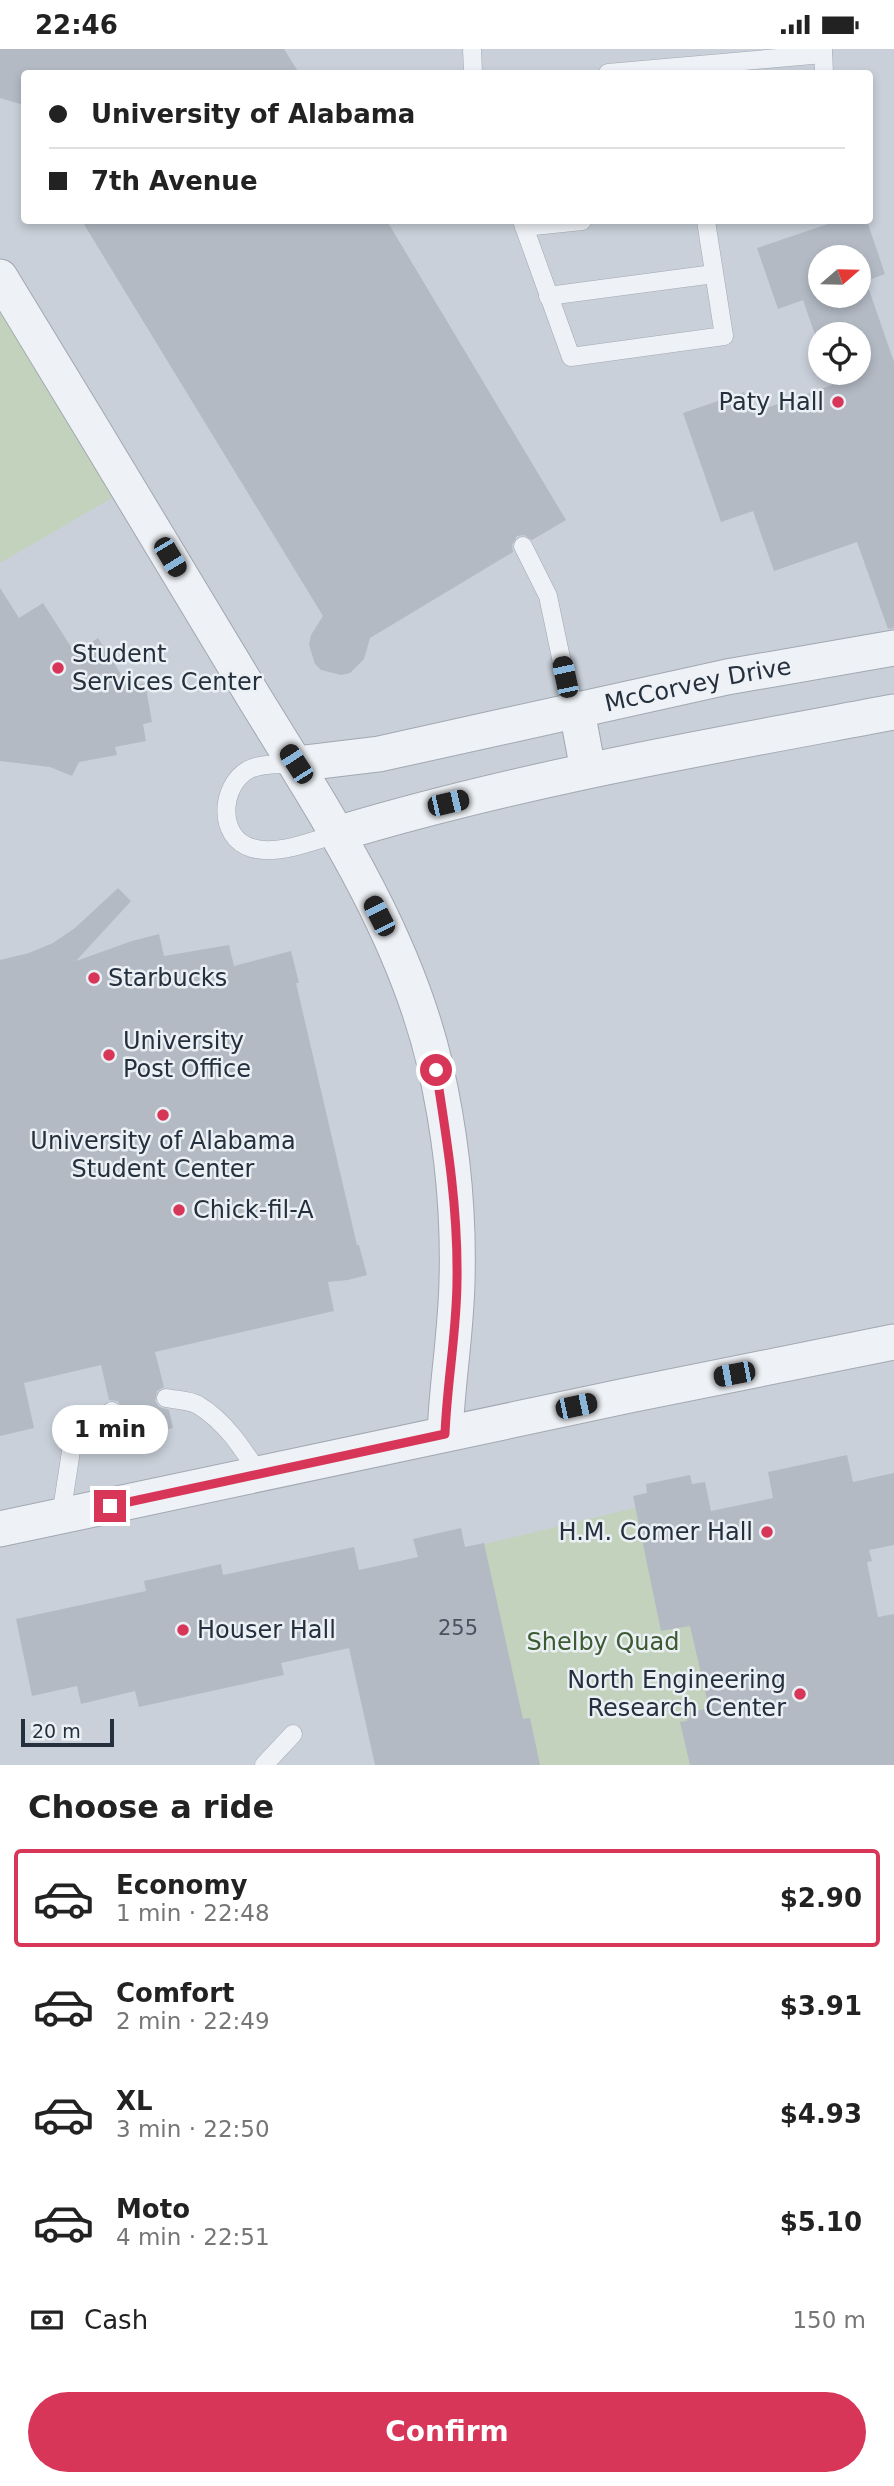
<!DOCTYPE html>
<html lang="en">
<head>
<meta charset="utf-8">
<style>
	body { margin:0; font-family:"DejaVu Sans",sans-serif; background:#f2f2f2; color:#222; height:100vh; display:flex; flex-direction:column; font-size:26px; white-space:nowrap }
	* { box-sizing:border-box; margin:0 }
	p { font-size:23px; color:#767676 }
	.icon { flex:none; width:38px; height:38px; fill:none; stroke:currentColor; stroke-width:2; stroke-linecap:round; stroke-linejoin:round }
	.map { position:relative; height:1716px; overflow:hidden }
	.drawer { display:flex; flex-direction:column; background:#fff; flex:1 }
	.drawer>* { flex:none }
	.guide { position:absolute; left:21px; top:21px; width:852px; height:154px; border-radius:7px; box-shadow:0 4px 10px #0003; display:grid; align-content:center; height:154px; padding:0 28px; background:#fff }
	.needle { width:46px; rotate:70deg }
	.controls { position:absolute; left:808px; top:196px; display:grid; gap:14px }
	.controls a { display:grid; place-items:center; width:63px; height:63px; border-radius:50%; background:#fff; box-shadow:0 4px 10px #0003; font-size:35px }
	.scale { position:absolute; left:21px; bottom:18px; width:93px; box-sizing:border-box; padding-left:7px; border:4px solid #25303e; border-top:0; font-size:19px; line-height:24px; white-space:nowrap; color:#25303e; -webkit-text-stroke:5px #ebf0f5; paint-order:stroke }
	.end { position:absolute; width:32px; height:32px; margin:-16px; border:9px solid #d73659; background:#fff; box-shadow:0 0 0 4px #fff }
	.from { border-radius:50% }
	.bubble { position:absolute; height:49px; border-radius:24px; background:#fff; box-shadow:0 4px 10px #0003; font-size:23px; font-weight:700; line-height:49px; text-align:center }
	.car { position:absolute; width:21px; height:42px; margin:-21px -10px; border-radius:9px; box-shadow:0 0 5px 2px #0007; background:linear-gradient(#222 24%,#8ab4d8 0 40%,#222 0 76%,#8ab4d8 0 86%,#222 0) }
	.guide b { display:flex; align-items:center; gap:24px; height:66px; font-size:26px }
	.guide b+b { border-top:2px solid #e0e0e0 }
	.guide i { width:18px; height:18px; background:#222 }
	ul { padding:0; list-style:none }
	li { display:flex; align-items:center; gap:21px; height:98px; margin:0 14px 10px; padding:0 14px; border:4px solid transparent; border-radius:7px }
	li div { flex:1 }
	li b { display:block; font-size:26px }
	li em { font-style:normal; font-weight:700 }
	li.selected { border-color:#d73659 }
	li>.icon { width:63px; height:63px; stroke-width:1.5 }
	h2 { padding:0 28px; font-size:32px; line-height:84px }
	.pay { display:flex; align-items:center; gap:18px; height:77px; padding:0 28px; font-size:26px }
	.pay p { margin-inline-start:auto }
	.button { display:flex; gap:14px; margin-top:auto; padding:14px 28px }
	.button a { flex:1; height:80px; border-radius:42px; background:#d73659; color:#fff; font-size:28px; font-weight:700; line-height:80px; text-align:center }
	.status { display:flex; justify-content:space-between; align-items:center; height:49px; padding:0 35px; background:#fff; direction:ltr }
	.status svg { height:19px; fill:currentColor }
	.map>svg:first-child { display:block }
	.built { fill:#c9d0d9; fill-rule:evenodd }
	.green { fill:#c3d2bc }
	.building { fill:#b3bac4; fill-rule:evenodd }
	.lines { fill:none; stroke-linecap:round; stroke-linejoin:round }
	.service-casing { stroke:#a1a8b1; stroke-width:19 }
	.minor-casing { stroke:#a1a8b1; stroke-width:37 }
	.service { stroke:#eef1f5; stroke-width:18 }
	.minor { stroke:#eef1f5; stroke-width:35 }
	.route { stroke:#d73659; stroke-width:9 }
	.poi-dot { fill:#d73659; stroke:#ebf0f5; stroke-width:2.5 }
	.labels { text-anchor:middle; stroke-width:5; stroke-linejoin:round; paint-order:stroke }
	.number-label { font-size:21px; fill:#485260 }
	.poi-label { font-size:24px; fill:#25303e; stroke:#ebf0f5; text-anchor:start }
	.street-label { font-size:24px; fill:#25303e; stroke:#ebf0f5 }
	.park-label { font-size:24px; fill:#3c5b31; stroke:#ebf0f5 }
</style>
</head>
<body>
<div class="status"><b>22:46</b><svg viewBox="0 0 49 12"><path d="M0 12V9h3v3zM5 12V6h3v6zM10 12V3h3v9zM15 12V0h3v12zM26 1h20v11H26zM47 4h2v5h-2z"/></svg></div>
<div class="map">
<svg width="894" height="1716" viewBox="0 0 894 1716">
	<rect width="100%" height="100%" fill="#dce1e7"/>
	<!-- built -->
	<path class="built" d="M0,0H894V1716H0ZM24,24H870V172H24ZM821,208H859V247H821ZM821,285H859V324H821Z"/>
	<!-- green -->
	<g class="green">
		<polygon points="0,228 129,439 0,514"/>
		<polygon points="693,1445 759,1716 493,1716 443,1505"/>
	</g>
	<!-- building -->
	<g class="building">
		<polygon points="0,0 284,0 299,24 24,24 24,56 0,49"/>
		<polygon points="82,172 387,172 566,471 532,491 524,486 517,487 512,496 513,503 370,589 364,610 350,624 341,626 321,621 315,615 309,596 311,586 323,567"/>
		<path d="M837,172H867L885,225L866,232L894,313V579L888,580L857,493L774,522L753,462L721,473L683,364L744,343L752,364L832,336L828,324H859V285H821V303L803,251L778,260L757,199ZM821,208H859V247H821Z"/>
		<polygon points="0,539 19,569 43,554 75,604 98,589 129,638 145,634 152,673 143,675 146,692 115,698 117,706 79,713 72,727 50,718 0,712"/>
		<polygon points="118,839 131,852 76,912 132,892 159,885 164,907 229,896 234,917 291,902 299,934 296,934 357,1196 359,1196 367,1226 348,1231 328,1233 334,1262 155,1303 164,1338 157,1342 155,1352 159,1358 169,1361 173,1379 119,1392 114,1374 122,1368 123,1361 118,1352 109,1351 101,1316 24,1334 34,1379 0,1387 0,911 29,904 53,894 75,879"/>
		<polygon points="847,1406 853,1433 894,1424 894,1496 869,1501 872,1512 867,1513 878,1568 894,1565 894,1716 690,1716 680,1673 687,1672 686,1664 709,1659 690,1577 661,1582 633,1447 647,1444 646,1435 690,1426 692,1435 705,1433 711,1462 773,1449 768,1423"/>
		<polygon points="461,1479 465,1498 484,1494 523,1670 530,1669 540,1716 375,1716 349,1599 281,1614 284,1626 139,1658 135,1642 81,1655 77,1637 32,1647 16,1570 146,1542 144,1532 221,1515 223,1526 354,1498 359,1521 418,1508 413,1490"/>
	</g>
	<g class="lines">
		<!-- service casing -->
		<g class="service-casing">
			<g id="service">
				<polyline points="472,0 473,24"/>
				<polyline points="823,0 824,24"/>
				<polyline points="608,24 823,5"/>
				<polyline points="522,172 571,308 724,287 706,172"/>
				<polyline points="524,178 582,172"/>
				<polyline points="548,247 714,225"/>
				<polyline points="523,497 548,547 565,628 577,662"/>
				<path d="M296,715C282,715 261,714 248,721C220,737 217,789 252,799C278,807 311,792 337,785"/>
				<path d="M166,1349C176,1351 190,1351 198,1356C225,1372 243,1400 259,1425"/>
				<polyline points="61,1467 71,1402 84,1380 112,1362"/>
				<polyline points="264,1716 293,1685"/>
			</g>
		</g>
		<!-- minor casing -->
		<g class="minor-casing">
			<g id="minor">
				<path d="M0,228C86,368 170,510 255,650C326,765 404,883 435,1016C451,1086 459,1161 457,1232C456,1284 447,1334 445,1385"/>
				<polyline points="577,662 588,721"/>
				<path id="s1" d="M296,715L379,705L727,628L894,599"/>
				<path d="M337,785C519,730 707,698 894,663"/>
				<polyline points="0,1480 630,1346 894,1293"/>
			</g>
		</g>
		<!-- service -->
		<use href="#service" class="service"/>
		<!-- minor -->
		<use href="#minor" class="minor"/>
	</g>
	<g class="lines">
		<!-- route -->
		<path class="route" d="M110,1457L445,1385C447,1333 457,1282 457,1230C458,1158 447,1091 436,1021"/>
	</g>
	<!-- markers -->
	<g class="poi-dot">
		<circle cx="838" cy="353" r="7"/>
		<circle cx="58" cy="619" r="7"/>
		<circle cx="94" cy="929" r="7"/>
		<circle cx="109" cy="1006" r="7"/>
		<circle cx="163" cy="1066" r="7"/>
		<circle cx="179" cy="1161" r="7"/>
		<circle cx="767" cy="1483" r="7"/>
		<circle cx="183" cy="1581" r="7"/>
		<circle cx="800" cy="1645" r="7"/>
	</g>
	<g class="labels">
		<!-- number labels -->
		<g class="number-label">
			<text x="458" y="1586">255</text>
		</g>
		<!-- poi labels -->
		<g class="poi-label">
			<text x="824" y="361" text-anchor="end">Paty Hall</text>
			<text x="72" y="613">Student<tspan x="72" dy="28">Services Center</tspan></text>
			<text x="108" y="937">Starbucks</text>
			<text x="123" y="1000">University<tspan x="123" dy="28">Post Office</tspan></text>
			<text x="163" y="1100" text-anchor="middle">University of Alabama<tspan x="163" dy="28">Student Center</tspan></text>
			<text x="193" y="1169">Chick-fil-A</text>
			<text x="753" y="1491" text-anchor="end">H.M. Comer Hall</text>
			<text x="197" y="1589">Houser Hall</text>
			<text x="786" y="1639" text-anchor="end">North Engineering<tspan x="786" dy="28">Research Center</tspan></text>
		</g>
		<!-- street labels -->
		<g class="street-label">
			<text dy="8" stroke="none"><textPath href="#s1" startOffset="410">McCorvey Drive</textPath></text>
		</g>
		<!-- park labels -->
		<g class="park-label">
			<text x="603" y="1601">Shelby Quad</text>
		</g>
	</g>
</svg>
<div class="controls">
<a><svg class="needle" viewBox="-14 -14 28 28"><path d="M0-13l5 13h-10z" fill="#e53935"/><path d="M0 13l5-13h-10z" fill="#767676"/></svg></a>
<a><svg class="icon" aria-label="locate" viewBox="0 0 24 24"><circle cx="12" cy="12" r="6"/><path d="M12 2v4M12 18v4M2 12h4M18 12h4"/></svg></a>
</div>
<div class="scale">20 m</div>
<i class="end from" style="left:436px;top:1021px"></i>
<i class="end" style="left:110px;top:1457px"></i>
<div class="bubble" style="left:52px;top:1356px;width:116px">1 min</div>
<i class="car" style="left:170px;top:508px;rotate:149deg"></i>
<i class="car" style="left:565px;top:628px;rotate:348deg"></i>
<i class="car" style="left:296px;top:715px;rotate:327deg"></i>
<i class="car" style="left:448px;top:754px;rotate:77deg"></i>
<i class="car" style="left:379px;top:867px;rotate:333deg"></i>
<i class="car" style="left:734px;top:1325px;rotate:259deg"></i>
<i class="car" style="left:576px;top:1357px;rotate:78deg"></i>
<div class="guide">
<b><i class="from"></i>University of Alabama</b>
<b><i></i>7th Avenue</b>
</div>
</div>
<section class="drawer">
<h2>Choose a ride</h2>
<ul>
<li class="selected"><svg class="icon" aria-label="car" viewBox="0 0 24 24"><path d="M5 17H2v-5l4-1 3-4h7l3 4 3 1v5h-3M9 17h6M6 11h13"/><circle cx="7" cy="17" r="2"/><circle cx="17" cy="17" r="2"/></svg><div><b>Economy</b><p>1 min · 22:48</p></div><em>$2.90</em></li>
<li><svg class="icon" aria-label="car" viewBox="0 0 24 24"><path d="M5 17H2v-5l4-1 3-4h7l3 4 3 1v5h-3M9 17h6M6 11h13"/><circle cx="7" cy="17" r="2"/><circle cx="17" cy="17" r="2"/></svg><div><b>Comfort</b><p>2 min · 22:49</p></div><em>$3.91</em></li>
<li><svg class="icon" aria-label="car" viewBox="0 0 24 24"><path d="M5 17H2v-5l4-1 3-4h7l3 4 3 1v5h-3M9 17h6M6 11h13"/><circle cx="7" cy="17" r="2"/><circle cx="17" cy="17" r="2"/></svg><div><b>XL</b><p>3 min · 22:50</p></div><em>$4.93</em></li>
<li><svg class="icon" aria-label="car" viewBox="0 0 24 24"><path d="M5 17H2v-5l4-1 3-4h7l3 4 3 1v5h-3M9 17h6M6 11h13"/><circle cx="7" cy="17" r="2"/><circle cx="17" cy="17" r="2"/></svg><div><b>Moto</b><p>4 min · 22:51</p></div><em>$5.10</em></li>
</ul>
<div class="pay"><svg class="icon" aria-label="cash" viewBox="0 0 24 24"><path d="M3 7h18v10H3z"/><circle cx="12" cy="12" r="2"/></svg>Cash<p>150 m</p></div>
<div class="button"><a>Confirm</a></div>
</section>
</body>
</html>
